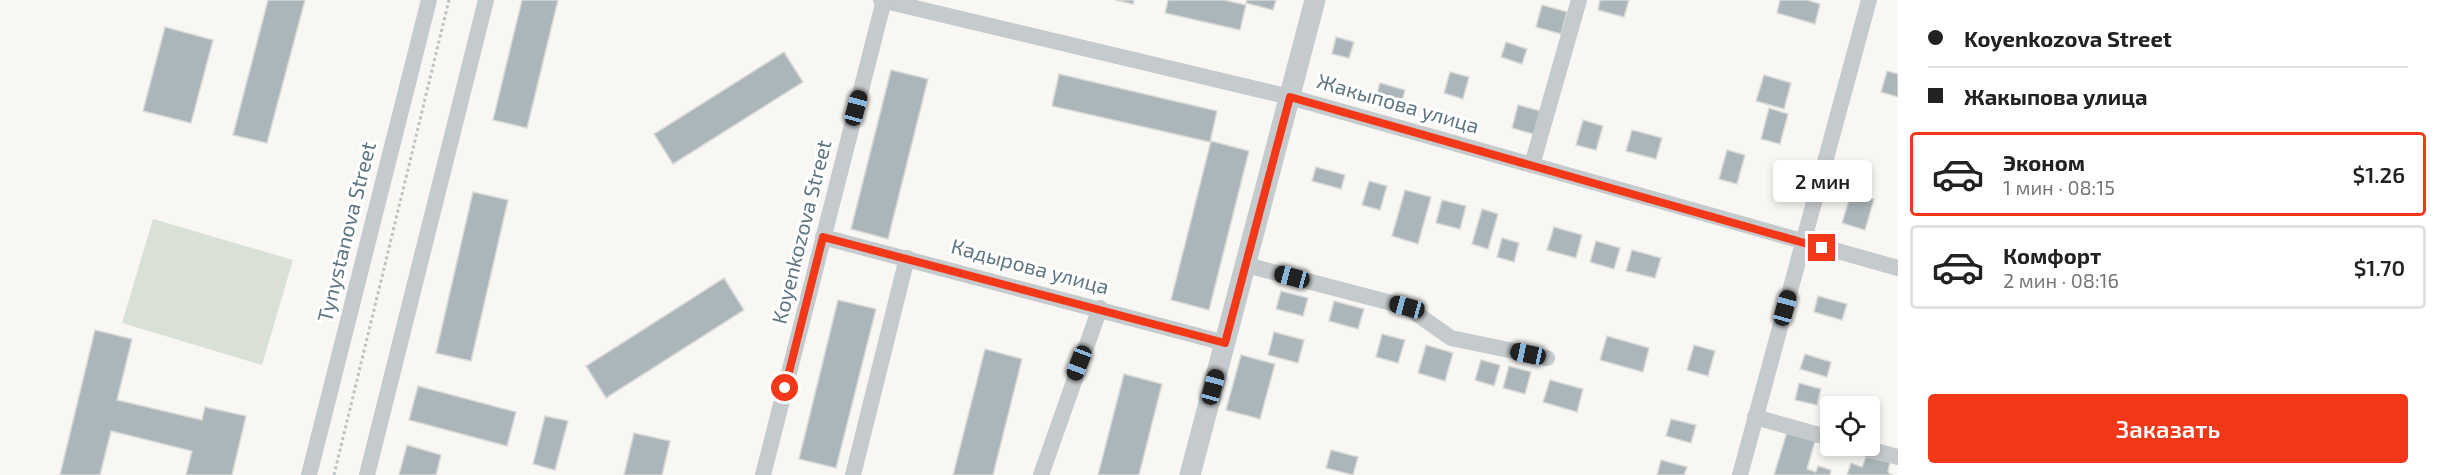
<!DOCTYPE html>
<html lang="ru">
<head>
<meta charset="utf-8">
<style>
	body { margin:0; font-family:"Exo 2",sans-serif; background:#f6f6f6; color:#222; height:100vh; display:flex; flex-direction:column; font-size:22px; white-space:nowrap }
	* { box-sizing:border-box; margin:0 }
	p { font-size:20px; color:#767676 }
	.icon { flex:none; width:33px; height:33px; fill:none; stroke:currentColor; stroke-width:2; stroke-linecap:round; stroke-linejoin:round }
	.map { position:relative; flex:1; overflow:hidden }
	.panel { display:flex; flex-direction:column; background:#fff; width:540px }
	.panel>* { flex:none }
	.guide { display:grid; align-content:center; height:132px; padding:0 30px; background:#fff }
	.buttons { position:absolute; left:1820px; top:396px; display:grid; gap:12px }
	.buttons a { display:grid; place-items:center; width:60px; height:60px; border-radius:6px; background:#fff; box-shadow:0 3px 9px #0003; font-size:30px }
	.end { position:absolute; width:27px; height:27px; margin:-14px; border:8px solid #f23819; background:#fff; box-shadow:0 0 0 3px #fff }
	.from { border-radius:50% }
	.bubble { position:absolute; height:42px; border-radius:6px; background:#fff; box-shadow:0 3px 9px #0003; font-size:20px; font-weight:600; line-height:42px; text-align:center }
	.car { position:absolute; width:18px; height:36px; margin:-18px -9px; border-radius:8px; box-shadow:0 0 4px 2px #0007; background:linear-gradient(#222 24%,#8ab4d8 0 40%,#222 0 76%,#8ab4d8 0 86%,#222 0) }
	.guide b { display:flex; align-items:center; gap:21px; height:57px; font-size:22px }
	.guide b+b { border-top:2px solid #e0e0e0 }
	.guide i { width:15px; height:15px; background:#222 }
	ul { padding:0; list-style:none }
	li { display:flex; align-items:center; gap:18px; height:84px; margin:0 12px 9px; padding:0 18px; border:3px solid #e0e0e0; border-radius:6px }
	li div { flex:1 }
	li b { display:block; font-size:22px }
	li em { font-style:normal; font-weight:600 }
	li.on { border-color:#f23819 }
	li>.icon { width:54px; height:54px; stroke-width:1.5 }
	.button { display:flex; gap:12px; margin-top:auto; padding:12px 30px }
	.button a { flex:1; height:69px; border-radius:6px; background:#f23819; color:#fff; font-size:24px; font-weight:600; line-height:69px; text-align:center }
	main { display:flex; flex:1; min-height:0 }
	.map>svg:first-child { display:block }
	.green { fill:#d9e0d5 }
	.building { fill:#abb6ba; stroke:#d9d9d7; stroke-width:1.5 }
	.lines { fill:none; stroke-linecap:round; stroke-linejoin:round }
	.path { stroke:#bec2c3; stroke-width:3; stroke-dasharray:3 3; stroke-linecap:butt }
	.minor { stroke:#c5cacd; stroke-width:16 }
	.tertiary { stroke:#c5cacd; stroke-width:21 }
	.route { stroke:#f23819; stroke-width:8 }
	.labels { text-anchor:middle; stroke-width:6; stroke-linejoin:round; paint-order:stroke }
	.street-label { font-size:21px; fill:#607682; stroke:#fff }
</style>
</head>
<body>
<main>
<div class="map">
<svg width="1898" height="475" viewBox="0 0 1898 475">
	<rect width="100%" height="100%" fill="#f8f7f4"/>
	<!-- green -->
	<polygon class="green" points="153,219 293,260 262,365 122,323"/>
	<!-- building -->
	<g class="building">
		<polygon points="268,0 305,0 267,143 233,135"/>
		<polygon points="522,0 558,0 527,128 493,120"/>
		<polygon points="1115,0 1134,0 1133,4"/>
		<polygon points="1168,0 1224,0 1246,5 1240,30 1165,13"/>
		<polygon points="1247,0 1276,0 1273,10 1246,3"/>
		<polygon points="1600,0 1629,0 1624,17 1598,10"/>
		<polygon points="1780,0 1807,0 1820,4 1815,24 1777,13"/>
		<polygon points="1542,5 1567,12 1561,34 1536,27"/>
		<polygon points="165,27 213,40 191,123 143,111"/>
		<polygon points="1336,37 1354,42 1349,58 1332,54"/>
		<polygon points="1506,42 1527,49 1522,64 1501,57"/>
		<polygon points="784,52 803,82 673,164 654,134"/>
		<polygon points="891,70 928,79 888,239 851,229"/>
		<polygon points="1887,71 1898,74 1898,97 1881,92"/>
		<polygon points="1450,72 1469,77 1463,99 1444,93"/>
		<polygon points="1059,74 1217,111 1210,142 1052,106"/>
		<polygon points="1764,75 1791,83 1784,109 1756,101"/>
		<polygon points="1380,83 1405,90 1400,108 1375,101"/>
		<polygon points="1518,105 1544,112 1537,135 1512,128"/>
		<polygon points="1769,108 1788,114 1780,144 1761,139"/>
		<polygon points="1583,120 1603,126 1596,150 1576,145"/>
		<polygon points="1632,130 1662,138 1656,159 1626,151"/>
		<polygon points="1211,141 1249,151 1209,310 1171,300"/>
		<polygon points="1727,150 1745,155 1737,184 1719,179"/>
		<polygon points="1316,167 1345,175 1341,189 1312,181"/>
		<polygon points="1369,181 1387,186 1380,210 1362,205"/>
		<polygon points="1405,190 1431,197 1418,244 1392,236"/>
		<polygon points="473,192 508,200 471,361 436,353"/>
		<polygon points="1851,193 1874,199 1865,230 1842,223"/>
		<polygon points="1442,200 1466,206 1460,229 1436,223"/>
		<polygon points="1482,209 1498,214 1488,249 1472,244"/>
		<polygon points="1554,227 1582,235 1576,258 1547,250"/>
		<polygon points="1502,238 1519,243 1514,262 1497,257"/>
		<polygon points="1596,241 1620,248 1614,269 1590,262"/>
		<polygon points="1632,250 1661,258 1655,278 1626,271"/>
		<polygon points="724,278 744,310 606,398 586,366"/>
		<polygon points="1281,291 1308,298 1303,316 1276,309"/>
		<polygon points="1818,296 1847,304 1842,320 1814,312"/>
		<polygon points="838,300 876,309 836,468 799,459"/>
		<polygon points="1334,301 1364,309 1358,329 1329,321"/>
		<polygon points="95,330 132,339 117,400 202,420 205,407 246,416 232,475 186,475 192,451 111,431 100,475 60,475"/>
		<polygon points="1274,332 1304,340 1298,363 1268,355"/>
		<polygon points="1382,334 1405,340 1398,363 1376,357"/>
		<polygon points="1607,336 1649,348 1643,372 1600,360"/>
		<polygon points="1426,345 1453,353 1445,381 1418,373"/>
		<polygon points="1694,345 1715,351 1708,376 1687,370"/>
		<polygon points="985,349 1022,359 993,475 953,475"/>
		<polygon points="1805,354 1831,362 1827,377 1800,369"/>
		<polygon points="1241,355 1275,364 1260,419 1226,410"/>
		<polygon points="1481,360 1500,365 1494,386 1475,380"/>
		<polygon points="1509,366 1531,372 1525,394 1503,388"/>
		<polygon points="1124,374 1162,384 1139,475 1098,475"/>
		<polygon points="1550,380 1583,389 1577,412 1543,402"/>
		<polygon points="1799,383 1821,389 1817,405 1795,400"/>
		<polygon points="418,386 516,412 507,446 409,420"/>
		<polygon points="545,416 568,421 555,470 533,464"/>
		<polygon points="1671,419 1696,425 1691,443 1666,436"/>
		<polygon points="1787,432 1815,441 1807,469 1816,472 1818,466 1831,470 1830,475 1774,475"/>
		<polygon points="634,433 670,441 662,475 624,475"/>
		<polygon points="407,445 441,455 436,475 399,475"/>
		<polygon points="1331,450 1358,457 1353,475 1326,468"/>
		<polygon points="1866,457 1890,462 1888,472 1892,475 1847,475 1851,463 1862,467"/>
		<polygon points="1661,460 1687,467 1684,475 1657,475"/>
	</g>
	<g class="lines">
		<!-- path -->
		<polyline class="path" points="334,475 449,0"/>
		<!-- minor -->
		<g class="minor">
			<polyline points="881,0 1290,97 1898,268"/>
			<polyline points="1532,165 1579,0"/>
			<polyline points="823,237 1225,343"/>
			<polyline points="1246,265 1407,307 1451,338 1547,358"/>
			<polyline points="1755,417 1830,438"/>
			<polyline points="1857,446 1898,457"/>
			<polyline points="309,475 429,0"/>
			<polyline points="367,475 486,0"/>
			<polyline points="763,475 884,0"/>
			<polyline points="853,475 907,258"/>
			<polyline points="1041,475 1100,308"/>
			<polyline points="1740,475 1869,0"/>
		</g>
		<!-- tertiary -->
		<polyline class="tertiary" points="1190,475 1315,0"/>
	</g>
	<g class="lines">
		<!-- route -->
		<polyline class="route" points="785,388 823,237 1225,343 1290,97 1822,248"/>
	</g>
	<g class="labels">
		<!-- street labels -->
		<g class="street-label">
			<text transform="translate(1398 104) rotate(16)" y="7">Жакыпова улица</text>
			<text transform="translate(347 232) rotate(-76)" y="7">Tynystanova Street</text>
			<text transform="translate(802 232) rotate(-76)" y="7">Koyenkozova Street</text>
			<text transform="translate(1030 267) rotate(15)" y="7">Кадырова улица</text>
		</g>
	</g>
</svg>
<div class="buttons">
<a><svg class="icon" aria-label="locate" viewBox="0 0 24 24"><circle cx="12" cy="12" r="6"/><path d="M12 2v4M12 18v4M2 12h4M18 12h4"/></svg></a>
</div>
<i class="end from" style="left:785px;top:388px"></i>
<i class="end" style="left:1822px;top:248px"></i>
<div class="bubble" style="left:1773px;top:160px;width:99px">2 мин</div>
<i class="car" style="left:856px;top:108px;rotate:15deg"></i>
<i class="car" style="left:1292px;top:277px;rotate:285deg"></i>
<i class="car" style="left:1407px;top:307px;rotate:285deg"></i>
<i class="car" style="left:1785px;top:308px;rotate:15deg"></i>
<i class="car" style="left:1528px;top:354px;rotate:282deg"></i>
<i class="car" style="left:1079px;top:363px;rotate:201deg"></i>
<i class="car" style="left:1213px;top:387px;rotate:15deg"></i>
</div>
<section class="panel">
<div class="guide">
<b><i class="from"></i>Koyenkozova Street</b>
<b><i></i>Жакыпова улица</b>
</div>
<ul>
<li class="on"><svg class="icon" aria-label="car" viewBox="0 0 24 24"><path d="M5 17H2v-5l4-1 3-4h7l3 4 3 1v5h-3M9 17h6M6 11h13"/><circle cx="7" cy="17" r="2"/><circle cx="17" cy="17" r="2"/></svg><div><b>Эконом</b><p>1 мин · 08:15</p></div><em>$1.26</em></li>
<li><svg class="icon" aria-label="car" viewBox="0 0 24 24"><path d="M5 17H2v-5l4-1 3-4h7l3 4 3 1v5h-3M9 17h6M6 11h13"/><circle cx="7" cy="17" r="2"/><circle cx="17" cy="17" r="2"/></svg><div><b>Комфорт</b><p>2 мин · 08:16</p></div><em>$1.70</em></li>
</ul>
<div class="button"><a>Заказать</a></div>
</section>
</main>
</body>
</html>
